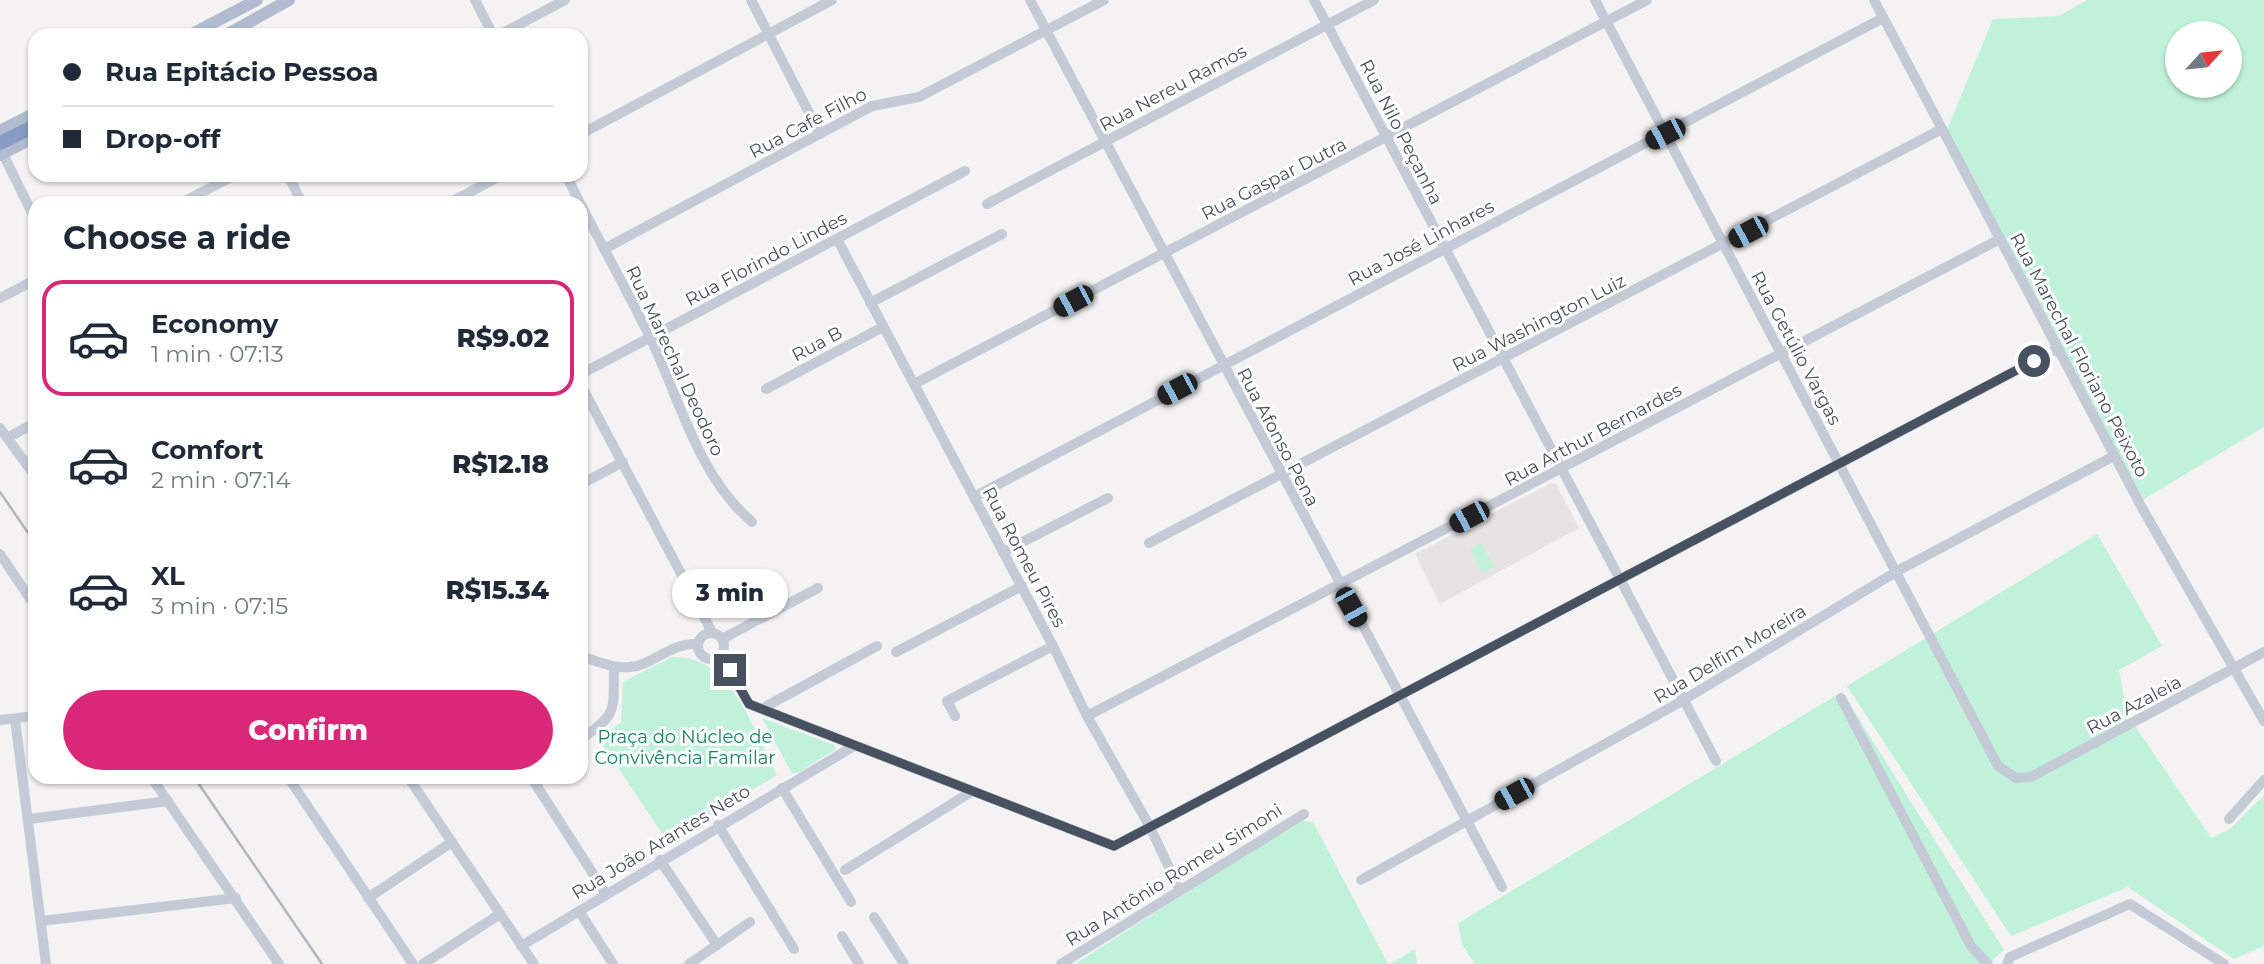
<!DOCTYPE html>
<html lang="en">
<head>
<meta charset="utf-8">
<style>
	body { margin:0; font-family:Montserrat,sans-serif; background:#f6f6f7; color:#1f2937; height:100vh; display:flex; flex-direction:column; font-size:26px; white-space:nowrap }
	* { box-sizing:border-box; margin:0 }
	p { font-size:23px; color:#747a83 }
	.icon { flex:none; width:38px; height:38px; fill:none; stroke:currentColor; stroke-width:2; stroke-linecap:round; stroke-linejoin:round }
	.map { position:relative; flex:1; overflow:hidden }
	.sheet { position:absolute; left:28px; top:196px; width:560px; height:588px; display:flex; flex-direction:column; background:#fff; border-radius:21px; box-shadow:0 2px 5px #0004 }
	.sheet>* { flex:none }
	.hud { position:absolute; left:28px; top:28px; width:560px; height:154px; border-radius:21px; box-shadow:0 2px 5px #0004; display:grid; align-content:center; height:154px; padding:0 35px; background:#fff }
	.needle { width:46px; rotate:63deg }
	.fabs { position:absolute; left:2165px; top:21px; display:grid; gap:14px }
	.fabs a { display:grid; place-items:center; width:77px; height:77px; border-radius:50%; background:#fff; box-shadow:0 2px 5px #0004; font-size:35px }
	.end { position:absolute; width:32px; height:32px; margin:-16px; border:9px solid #485160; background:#fff; box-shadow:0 0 0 4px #fff }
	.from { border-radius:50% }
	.bubble { position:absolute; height:49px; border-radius:24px; background:#fff; box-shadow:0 2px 5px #0004; font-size:23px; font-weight:800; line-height:49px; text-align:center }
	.car { position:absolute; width:21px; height:42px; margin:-21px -10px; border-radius:9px; box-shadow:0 0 5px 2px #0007; background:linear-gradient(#222 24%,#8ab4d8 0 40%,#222 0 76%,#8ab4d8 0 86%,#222 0) }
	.hud b { display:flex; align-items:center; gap:24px; height:66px; font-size:26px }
	.hud b+b { border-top:2px solid #e0e1e3 }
	.hud i { width:18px; height:18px; background:#1f2937 }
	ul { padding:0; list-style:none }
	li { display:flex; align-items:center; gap:21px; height:116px; margin:0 14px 10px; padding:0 21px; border:4px solid transparent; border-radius:21px }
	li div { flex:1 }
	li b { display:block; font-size:26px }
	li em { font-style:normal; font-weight:800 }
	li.on { border-color:#db2777 }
	li>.icon { width:63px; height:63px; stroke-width:1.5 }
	h2 { padding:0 35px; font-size:32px; line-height:84px }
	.button { display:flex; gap:14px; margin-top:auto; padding:14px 35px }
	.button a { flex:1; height:80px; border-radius:42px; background:#db2777; color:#fff; font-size:28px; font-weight:800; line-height:80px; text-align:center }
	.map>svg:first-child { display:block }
	.education { fill:#e5e3e4 }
	.green { fill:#c0f2db; fill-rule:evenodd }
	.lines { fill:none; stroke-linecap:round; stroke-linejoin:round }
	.highway-casing { stroke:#7386ae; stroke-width:17 }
	.minor { stroke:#c5cbd6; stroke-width:10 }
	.major { stroke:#b1bcd1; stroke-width:12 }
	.highway { stroke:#889bc2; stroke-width:14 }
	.rail { stroke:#b3b5bc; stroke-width:2.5 }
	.route { stroke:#485160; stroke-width:9 }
	.labels { text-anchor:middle; stroke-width:6; stroke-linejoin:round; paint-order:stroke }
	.street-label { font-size:18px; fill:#485160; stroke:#fff }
	.park-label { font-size:18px; fill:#14875e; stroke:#fff }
</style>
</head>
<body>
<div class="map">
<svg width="2264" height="964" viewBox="0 0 2264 964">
	<rect width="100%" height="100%" fill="#f4f2f2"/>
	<!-- education -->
	<polygon class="education" points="1551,483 1556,484 1579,528 1440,604 1415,554"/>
	<!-- green -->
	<g class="green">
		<path d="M2087,0H2264V427L2141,501L1946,132L1993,19L2059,16ZM2177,33H2230V86H2177Z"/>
		<polygon points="2097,534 2162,646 2119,670 2127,714 2211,838 2230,829 2264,795 2264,946 2234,959 2128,887 2011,936 1847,686"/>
		<polygon points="1482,544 1494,567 1482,573 1470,549"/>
		<path d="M672,657C731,654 754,731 777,775L667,841L598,738L621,723L623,682Z"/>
		<polygon points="1842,692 2004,950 1987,964 1475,964 1462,944 1458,923 1415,949 1417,964 1390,964 1415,949"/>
		<polygon points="762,718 834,745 836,749 798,773 792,773"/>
		<polygon points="1299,820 1313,822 1388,964 1075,964"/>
	</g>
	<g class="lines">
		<!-- highway casing -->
		<g class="highway-casing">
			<polyline id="highway" points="0,143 35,126"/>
		</g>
		<!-- minor -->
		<g class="minor">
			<polyline points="475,0 493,35"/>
			<polyline points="751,0 820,134"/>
			<polyline points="1030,0 1502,887"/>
			<polyline points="1314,0 1716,761"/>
			<polyline points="1595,0 1998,766 2016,778 2031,777 2264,652"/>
			<polyline points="1874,0 2141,506 2264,721"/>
			<polyline points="499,35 565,0"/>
			<polyline points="581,134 832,0"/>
			<polyline points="3,154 35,219"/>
			<polyline points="288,175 302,203"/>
			<polyline points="566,175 580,203"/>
			<polyline points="181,203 235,175"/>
			<polyline points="449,203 502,175"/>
			<polyline points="987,204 1374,0"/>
			<path d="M581,205C604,249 628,293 650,337C680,400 698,476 752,522"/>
			<polyline points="837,239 1053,646 1087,716 1150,827 1180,891"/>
			<polyline points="604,249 872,106 919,97 1104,0"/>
			<polyline points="0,298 35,280"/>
			<polyline points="870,303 1002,234"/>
			<polyline points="581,374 965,171"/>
			<polyline points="914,384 1647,0"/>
			<polyline points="581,385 712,632"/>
			<polyline points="766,389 883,327"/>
			<polyline points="0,428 35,476"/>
			<polyline points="7,438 35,423"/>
			<polyline points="581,484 623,462"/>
			<polyline points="974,497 1883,18"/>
			<polyline points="1149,543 1942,129"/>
			<polyline points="1003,552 1108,498"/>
			<polyline points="0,554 35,606"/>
			<circle cx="711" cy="646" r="13"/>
			<polyline points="722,639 818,588"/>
			<polyline points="896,652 1022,586"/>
			<polyline points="720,655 749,704 1114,846 2057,349"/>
			<path d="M581,656C597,661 613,669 630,667C654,665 669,643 697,644"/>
			<polyline points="1841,698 1971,946 1988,964"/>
			<polyline points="761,709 877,646"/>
			<polyline points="955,716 947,701 1053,646"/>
			<polyline points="1087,716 2000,239"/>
			<polyline points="15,719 46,964"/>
			<polyline points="0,720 35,716"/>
			<path d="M581,739C619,713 613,711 614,667"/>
			<polyline points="151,777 279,964"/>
			<polyline points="288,777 413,964"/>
			<polyline points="408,777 534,964"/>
			<polyline points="531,777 606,894"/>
			<polyline points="782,788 851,902"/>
			<polyline points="29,819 168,801"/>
			<polyline points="2229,819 2264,780"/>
			<polyline points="718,825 794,949"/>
			<polyline points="660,860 717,945"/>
			<polyline points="845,870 971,792"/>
			<polyline points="1361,880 1682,701 1901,569 2114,456"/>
			<polyline points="368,898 452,842"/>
			<polyline points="579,911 613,964"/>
			<polyline points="874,917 904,964"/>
			<polyline points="41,921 236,898"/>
			<polyline points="842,936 859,964"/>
			<polyline points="521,946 854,746"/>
			<polyline points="423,964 500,914"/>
			<polyline points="689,964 750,922"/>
			<polyline points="1061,964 1304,814"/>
			<polyline points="2007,964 2010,957 2130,904 2224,964"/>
		</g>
		<!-- major -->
		<g class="major">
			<polyline points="190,35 257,0"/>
			<polyline points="226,35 289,0"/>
			<polyline points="0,131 35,113"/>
			<polyline points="0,155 35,137"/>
		</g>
		<!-- highway -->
		<use href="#highway" class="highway"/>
		<!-- rail -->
		<g class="rail">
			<polyline points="0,492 35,543"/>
			<polyline points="194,777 322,964"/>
		</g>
	</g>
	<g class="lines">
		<!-- route -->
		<polyline class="route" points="730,670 749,704 1114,846 2034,361"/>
	</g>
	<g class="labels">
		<!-- street labels -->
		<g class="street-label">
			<text transform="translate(1173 88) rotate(-28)" y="6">Rua Nereu Ramos</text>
			<text transform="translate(808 123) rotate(-28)" y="6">Rua Cafe Filho</text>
			<text transform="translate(1401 132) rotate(63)" y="6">Rua Nilo Peçanha</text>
			<text transform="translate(1274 179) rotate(-27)" y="6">Rua Gaspar Dutra</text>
			<text transform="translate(1421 243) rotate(-28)" y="6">Rua José Linhares</text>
			<text transform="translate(766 259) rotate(-28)" y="6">Rua Florindo Lindes</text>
			<text transform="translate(1539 323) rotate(-27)" y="6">Rua Washington Luiz</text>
			<text transform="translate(817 344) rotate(-28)" y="6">Rua B</text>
			<text transform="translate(1796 348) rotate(62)" y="6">Rua Getúlio Vargas</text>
			<text transform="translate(2079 355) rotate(62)" y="6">Rua Marechal Floriano Peixoto</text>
			<text transform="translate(675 361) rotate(65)" y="6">Rua Marechal Deodoro</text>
			<text transform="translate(1593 435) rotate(-28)" y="6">Rua Arthur Bernardes</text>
			<text transform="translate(1278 437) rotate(62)" y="6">Rua Afonso Pena</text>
			<text transform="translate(1024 557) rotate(62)" y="6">Rua Romeu Pires</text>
			<text transform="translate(1730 654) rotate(-31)" y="6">Rua Delfim Moreira</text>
			<text transform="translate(2134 705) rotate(-28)" y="6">Rua Azaleia</text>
			<text transform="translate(661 842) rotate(-31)" y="6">Rua João Arantes Neto</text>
			<text transform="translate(1174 875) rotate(-32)" y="6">Rua Antônio Romeu Simoni</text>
		</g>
		<!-- park labels -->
		<g class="park-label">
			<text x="685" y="743">Praça do Núcleo de<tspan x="685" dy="21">Convivência Familar</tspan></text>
		</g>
	</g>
</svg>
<div class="fabs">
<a><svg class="needle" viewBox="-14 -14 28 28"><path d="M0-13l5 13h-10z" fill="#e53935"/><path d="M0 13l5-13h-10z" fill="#747a83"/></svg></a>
</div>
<i class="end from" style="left:2034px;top:361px"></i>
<i class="end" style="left:730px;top:670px"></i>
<div class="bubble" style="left:672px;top:569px;width:116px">3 min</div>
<i class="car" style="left:1665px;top:134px;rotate:243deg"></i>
<i class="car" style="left:1748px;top:232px;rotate:242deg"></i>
<i class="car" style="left:1073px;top:301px;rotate:242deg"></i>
<i class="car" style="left:1177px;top:389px;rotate:242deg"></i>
<i class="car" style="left:1469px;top:517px;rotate:242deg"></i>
<i class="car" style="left:1351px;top:607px;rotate:151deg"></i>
<i class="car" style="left:1514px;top:794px;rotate:241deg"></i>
<div class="hud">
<b><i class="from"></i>Rua Epitácio Pessoa</b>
<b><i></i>Drop-off</b>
</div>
<section class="sheet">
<h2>Choose a ride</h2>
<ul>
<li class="on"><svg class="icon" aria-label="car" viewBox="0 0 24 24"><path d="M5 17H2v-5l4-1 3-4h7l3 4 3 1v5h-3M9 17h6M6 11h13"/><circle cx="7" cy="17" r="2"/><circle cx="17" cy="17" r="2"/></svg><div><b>Economy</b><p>1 min · 07:13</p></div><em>R$9.02</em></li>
<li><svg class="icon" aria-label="car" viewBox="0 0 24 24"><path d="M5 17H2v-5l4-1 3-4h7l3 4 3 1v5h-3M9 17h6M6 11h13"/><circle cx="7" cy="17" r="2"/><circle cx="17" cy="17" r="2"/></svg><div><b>Comfort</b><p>2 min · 07:14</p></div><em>R$12.18</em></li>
<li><svg class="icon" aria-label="car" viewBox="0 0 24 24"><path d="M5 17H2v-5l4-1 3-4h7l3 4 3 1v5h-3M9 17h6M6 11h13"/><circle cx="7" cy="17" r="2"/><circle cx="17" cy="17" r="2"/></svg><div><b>XL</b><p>3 min · 07:15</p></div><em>R$15.34</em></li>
</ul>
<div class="button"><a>Confirm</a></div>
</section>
</div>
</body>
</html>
